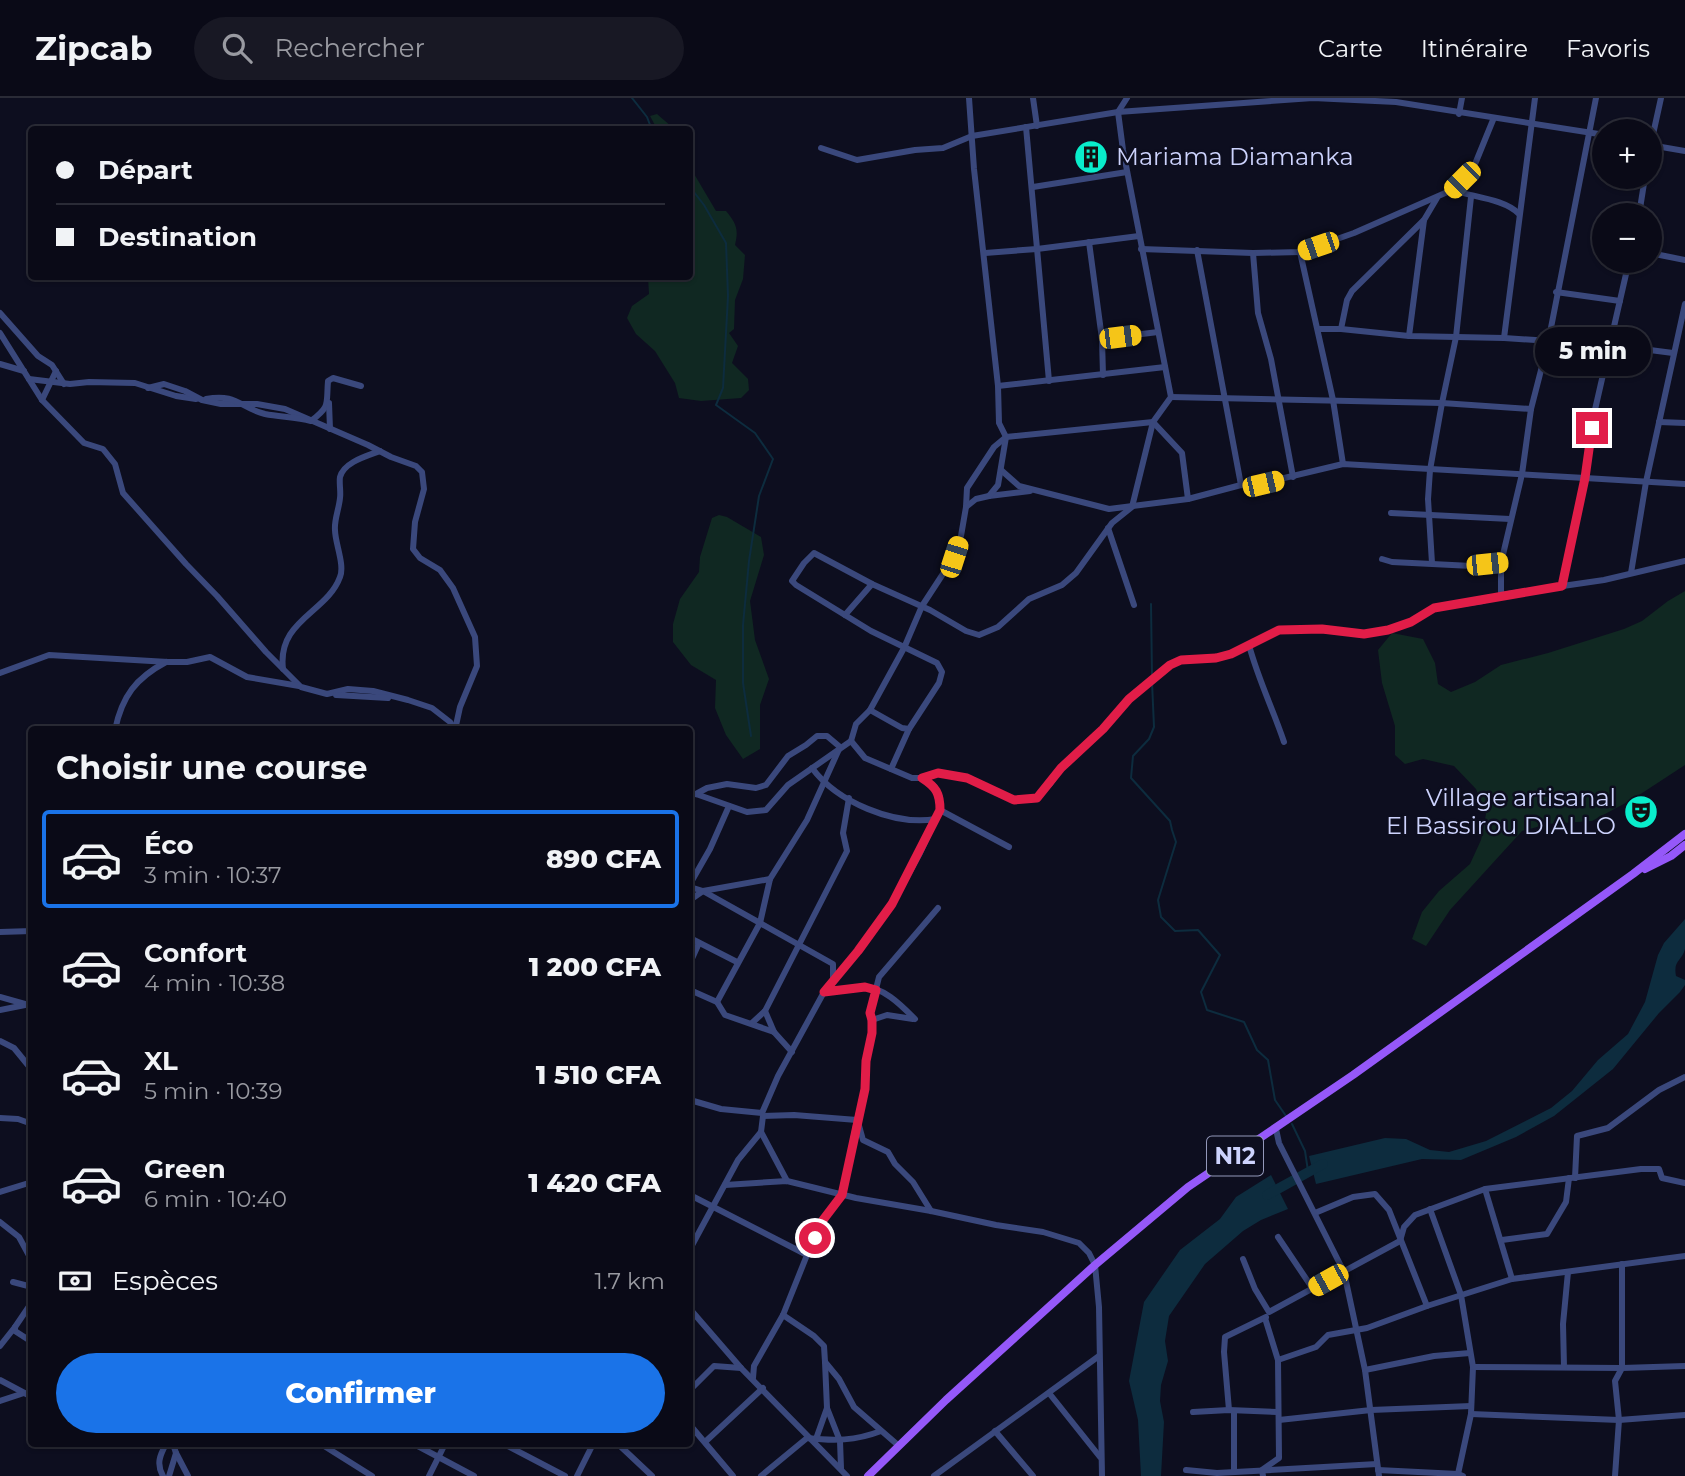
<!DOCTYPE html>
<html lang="fr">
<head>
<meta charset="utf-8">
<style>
	body { margin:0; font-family:Montserrat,sans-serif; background:#181824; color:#f1f3f6; height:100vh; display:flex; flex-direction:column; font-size:26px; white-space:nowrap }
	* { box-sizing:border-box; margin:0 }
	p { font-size:23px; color:#999aa1 }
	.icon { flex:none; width:38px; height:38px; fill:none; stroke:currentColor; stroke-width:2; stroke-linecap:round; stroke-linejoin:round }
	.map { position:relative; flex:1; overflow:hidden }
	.details { position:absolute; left:28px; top:628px; width:665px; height:721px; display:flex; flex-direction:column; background:#0a0a17; border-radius:7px; box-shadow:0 2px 5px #0004,0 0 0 2px #2a2b36 }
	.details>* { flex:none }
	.guide { position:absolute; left:28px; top:28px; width:665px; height:154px; border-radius:7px; box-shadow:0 2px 5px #0004,0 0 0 2px #2a2b36; display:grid; align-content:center; height:154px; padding:0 28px; background:#0a0a17 }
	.controls { position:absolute; left:1592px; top:21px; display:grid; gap:14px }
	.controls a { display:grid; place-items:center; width:70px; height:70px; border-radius:50%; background:#0a0a17; box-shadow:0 2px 5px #0004,0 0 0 2px #2a2b36; font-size:35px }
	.end { position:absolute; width:32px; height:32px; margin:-16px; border:9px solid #e11d48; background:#fff; box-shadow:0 0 0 4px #fff }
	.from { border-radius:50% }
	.bubble { position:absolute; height:49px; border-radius:24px; background:#0a0a17; box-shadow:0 2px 5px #0004,0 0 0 2px #2a2b36; font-size:23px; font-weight:800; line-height:49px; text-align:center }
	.car { position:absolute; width:21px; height:42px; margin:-21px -10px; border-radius:9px; box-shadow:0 0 5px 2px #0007; background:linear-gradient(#f5c518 24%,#345 0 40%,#f5c518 0 76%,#345 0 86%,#f5c518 0) }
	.guide b { display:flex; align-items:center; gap:24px; height:66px; font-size:26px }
	.guide b+b { border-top:2px solid #2a2b36 }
	.guide i { width:18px; height:18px; background:#f1f3f6 }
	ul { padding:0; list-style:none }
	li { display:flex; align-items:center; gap:21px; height:98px; margin:0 14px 10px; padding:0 14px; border:4px solid transparent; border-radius:7px }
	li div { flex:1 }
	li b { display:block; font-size:26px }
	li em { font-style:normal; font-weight:800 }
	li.on { border-color:#1a73e8 }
	li>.icon { width:63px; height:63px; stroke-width:1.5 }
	h2 { padding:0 28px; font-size:32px; line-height:84px }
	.pay { display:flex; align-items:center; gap:18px; height:77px; padding:0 28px; font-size:26px }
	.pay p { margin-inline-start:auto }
	.action { display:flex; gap:14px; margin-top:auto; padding:14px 28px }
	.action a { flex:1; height:80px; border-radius:42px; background:#1a73e8; color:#fff; font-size:28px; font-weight:800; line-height:80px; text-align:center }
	header { display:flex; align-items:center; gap:42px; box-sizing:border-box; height:98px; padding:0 35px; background:#0a0a17; border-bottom:2px solid #2a2b36 }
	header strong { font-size:33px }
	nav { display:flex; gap:38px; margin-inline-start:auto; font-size:24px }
	.search { width:490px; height:63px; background:#181824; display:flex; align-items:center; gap:18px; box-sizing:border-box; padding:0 24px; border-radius:38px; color:#999aa1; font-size:26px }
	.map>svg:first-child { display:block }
	.green { fill:#102822 }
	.water { fill:#0d2c3e }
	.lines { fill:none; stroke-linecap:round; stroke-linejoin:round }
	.stream { stroke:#0d2c3e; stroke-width:2 }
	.river { stroke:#0d2c3e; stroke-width:10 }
	.minor { stroke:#3a487c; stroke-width:6 }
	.major { stroke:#9558f9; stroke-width:8 }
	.route { stroke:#e11d48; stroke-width:9 }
	.labels { text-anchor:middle; stroke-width:5; stroke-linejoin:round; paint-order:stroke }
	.shield { fill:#0d0e1f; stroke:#9398ba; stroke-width:2 }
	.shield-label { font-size:23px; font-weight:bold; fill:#cdd3fd }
	.poi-label { font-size:24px; fill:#cdd3fd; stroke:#0d0e1f; text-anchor:start }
</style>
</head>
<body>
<header>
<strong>Zipcab</strong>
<div class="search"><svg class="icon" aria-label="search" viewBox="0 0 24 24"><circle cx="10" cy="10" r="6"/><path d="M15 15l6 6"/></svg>Rechercher</div>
<nav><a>Carte</a><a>Itinéraire</a><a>Favoris</a></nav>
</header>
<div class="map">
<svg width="1685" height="1378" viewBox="0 0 1685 1378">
	<rect width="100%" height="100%" fill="#0d0e1f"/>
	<!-- green -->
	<g class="green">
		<polygon points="657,16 672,29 673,31 657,31 650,18"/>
		<path d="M690,69L716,113H726C736,125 739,131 735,147L745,157L743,181L735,202L734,231L729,235L738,248L732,265L748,281L749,292L741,300L701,303L679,300L675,285L655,253L636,236L627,220L632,208L649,196L648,179L690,178Z"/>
		<polygon points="719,417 727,419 761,439 764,457 750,503 755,542 769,581 760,607 760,651 743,661 726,637 715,610 716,582 691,567 673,544 673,526 680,501 699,474 700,459 712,420"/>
		<polygon points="1685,493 1685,667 1633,701 1592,723 1548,726 1522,733 1450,812 1426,848 1412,841 1422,814 1439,793 1470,766 1481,742 1486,716 1476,691 1454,668 1423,661 1405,666 1395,657 1395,628 1382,585 1378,552 1392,535 1423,541 1435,565 1438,586 1451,594 1475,584 1501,567 1548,555 1624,531 1642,523 1668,503"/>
	</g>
	<!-- water -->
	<g class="water">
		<path d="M1685,821C1685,830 1685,843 1685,851C1682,863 1673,862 1676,878L1685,882V887L1680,894L1659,915L1613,971L1554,1018L1516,1039L1461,1062L1422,1061L1316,1086L1309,1058L1385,1040L1406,1041L1430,1052L1449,1054L1486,1043L1551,1010L1572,993L1598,962L1628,936L1645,904L1658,857L1664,845Z"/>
		<polygon points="1271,1077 1288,1111 1261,1122 1243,1133 1205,1166 1169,1218 1165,1243 1168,1263 1161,1287 1160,1303 1164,1324 1161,1378 1141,1378 1138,1322 1129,1283 1144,1204 1180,1152 1220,1121 1236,1099"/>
	</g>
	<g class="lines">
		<!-- stream -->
		<g class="stream">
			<polyline points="632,0 647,19 652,32"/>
			<polyline points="690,89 704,107 726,145 728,198 723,290 716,307 755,335 773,361 759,398 749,463 743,527 743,585 751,638"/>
			<polyline points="1151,506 1152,579"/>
			<polyline points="1152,584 1154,629 1149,641 1133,658 1131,680 1170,723 1172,732 1176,744 1158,802 1161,819 1175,833 1198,832 1220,857 1201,894 1207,912 1244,924 1257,952 1268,962 1275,1002 1286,1018"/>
			<polyline points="1292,1026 1305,1053 1308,1073"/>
		</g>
		<!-- river -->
		<polyline class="river" points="1267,1097 1323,1066"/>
		<!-- minor -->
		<g class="minor">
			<polyline points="1033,0 1037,28"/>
			<polyline points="1459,16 1462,0"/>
			<polyline points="1026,29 1049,283"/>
			<polyline points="1650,47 1685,53"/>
			<polyline points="821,50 857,62 915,52 943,50 972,38 1118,14 1313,0 1396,4 1605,37"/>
			<polyline points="1650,50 1661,0"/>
			<polyline points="1033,89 1127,74"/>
			<path d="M1452,92C1472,99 1505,101 1519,116"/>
			<polyline points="1639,117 1645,79"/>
			<polyline points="1089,144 1102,241 1103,277"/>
			<polyline points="1141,151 1253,155 1300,154 1354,135 1452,92 1473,71 1493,22"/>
			<polyline points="1197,152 1241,387"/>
			<polyline points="1300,154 1333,302 1343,366"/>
			<polyline points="985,155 1037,151 1139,138"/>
			<polyline points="1253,155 1258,215 1271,261 1293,379"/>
			<polyline points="1650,155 1685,162"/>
			<polyline points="1629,163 1594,316 1585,380 1685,386"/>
			<polyline points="1556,194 1620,203"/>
			<polyline points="0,215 38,258 52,267 64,286"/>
			<polyline points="1318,231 1341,231 1409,238 1504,240 1611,247 1673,255"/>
			<polyline points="1341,231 1347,202 1352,193 1424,122 1437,100"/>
			<polyline points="0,235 42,302 84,345 103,351 115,366 123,395 186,466 217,498 266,554 301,589 327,596 348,591 373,593 408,602 432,610 450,624 455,632"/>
			<polyline points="1409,238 1424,122"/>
			<polyline points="1504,240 1535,0"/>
			<polyline points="1102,241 1158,234"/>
			<polyline points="0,266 24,273"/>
			<polyline points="29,281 70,286 89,284 135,285 176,298 196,301"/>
			<polyline points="998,288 1165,269"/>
			<polyline points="148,290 164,286 185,293 202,302 221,306 257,306 285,311 368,347 391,359 416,368 422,374 424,391 415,424 413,451 420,460 440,472 453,490 475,539 477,568 460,609 455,632"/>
			<polyline points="1171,299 1442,305 1531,311"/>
			<path d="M206,301C237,295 240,310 265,316C280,319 296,319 311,323C331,308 326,306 328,283L333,280L361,288"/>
			<polyline points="42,302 56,273"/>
			<polyline points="329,305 330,331"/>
			<polyline points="1153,324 1182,355 1188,401"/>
			<polyline points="1659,324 1685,325"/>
			<polyline points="1001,372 1019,388 1109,411 1188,401 1241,387 1251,388 1343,366 1585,380 1562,488"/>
			<polyline points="989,398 1030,393"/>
			<polyline points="966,409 967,390 994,349 1006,339 1153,324 1171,299 1123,52 1118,14 1127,0"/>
			<polyline points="1391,415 1510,421"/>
			<polyline points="1108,430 1134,507"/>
			<polyline points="1382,461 1392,464 1472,468 1501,465"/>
			<polyline points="1432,465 1428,401 1430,372 1442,305 1456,239 1471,99"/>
			<polyline points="1631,475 1646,384 1685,206"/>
			<polyline points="1501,497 1501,465 1522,376 1531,311 1548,245 1596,0"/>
			<polyline points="845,517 872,486"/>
			<path d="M1249,547C1258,581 1273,611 1284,644"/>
			<path d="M283,571C277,522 327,515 340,479C345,467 335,445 335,432C334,422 339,411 340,400C341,394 339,385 340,379C344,364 367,358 380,353"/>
			<polyline points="0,575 49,557 168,564 187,564 210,559 247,579 299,588"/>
			<polyline points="336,597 388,600"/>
			<polyline points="870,612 902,630 909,631 939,585 942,574 937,565 871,533 796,487 792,483 804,465 814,455 872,486 930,512 966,533 979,537 998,529 1029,501 1062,487 1076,475 1112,425 1132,409 1153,324"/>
			<path d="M115,632C122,598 136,580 166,564"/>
			<polyline points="851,643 865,660 912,680 921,680 938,675 967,680 1014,702 1037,700 1050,686 1061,670 1114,620 1129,601 1170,567 1181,562 1216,560 1231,556 1279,532 1322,532 1364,536 1388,532 1411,524 1435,510 1483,503 1501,497 1604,482 1685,463"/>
			<path d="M812,670C837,704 894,728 936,721"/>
			<polyline points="891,671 909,631"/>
			<polyline points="690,696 696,696 747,714 766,712 788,687 851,643 856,626 870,612 904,550 922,508 954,459 961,438 966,409 976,401 989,398 998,387 1006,339 999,325 998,288 974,71 969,0"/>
			<polyline points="696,696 707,690 727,686 756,690 766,687 788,658 806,647 817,638 827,638 840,649 807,722 770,781 760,825 717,904"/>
			<polyline points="940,712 1009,749"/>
			<polyline points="690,786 710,751 729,708"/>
			<polyline points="690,789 703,793 833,866 833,881"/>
			<polyline points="690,802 703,793 770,781"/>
			<polyline points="0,834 32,833"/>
			<polyline points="690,840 737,864"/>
			<polyline points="690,865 699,845"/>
			<polyline points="690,892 717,904 725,917 774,934 792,954"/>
			<path d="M824,894C837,893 850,890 863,889C883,888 902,908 915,921"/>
			<polyline points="0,899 32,908"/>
			<polyline points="0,912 25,907"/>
			<polyline points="765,913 774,934"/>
			<polyline points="872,922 887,917 913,921"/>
			<polyline points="752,925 765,913 847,753 843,735 849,700"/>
			<polyline points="0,943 14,950 32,972"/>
			<polyline points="690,1002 721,1011 762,1015 763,1018 794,1017 857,1022 865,991 866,963 872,935 870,915 879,879 938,810"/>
			<polyline points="762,1015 778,978 824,894 858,853 892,806 920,755 940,712 940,699 934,688 922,681"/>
			<polyline points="0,1020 18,1021 32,1026"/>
			<polyline points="858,1024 863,1042 888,1054 895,1066 913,1084 931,1113"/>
			<polyline points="1276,1031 1279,1045 1344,1174 1365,1272 1379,1378"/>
			<polyline points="761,1034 787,1083"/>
			<polyline points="1575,1080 1577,1038 1608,1030 1659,992 1685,979"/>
			<polyline points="725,1087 787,1083 856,1100 931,1113 996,1127 1043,1134 1079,1145 1089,1155 1095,1167 1099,1209 1102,1378"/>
			<polyline points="1485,1091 1512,1181"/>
			<polyline points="0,1094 32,1084"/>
			<polyline points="690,1097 807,1157 783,1217 754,1268 753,1280"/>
			<polyline points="1430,1111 1461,1197 1473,1269 1471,1316 1458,1376"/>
			<polyline points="1315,1115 1353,1099 1375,1096 1389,1112 1427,1208"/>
			<polyline points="0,1124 19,1139 32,1163"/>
			<polyline points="1278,1139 1313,1191"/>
			<polyline points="1502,1142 1547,1136 1566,1104 1569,1080"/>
			<polyline points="690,1151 738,1062 761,1034 763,1018"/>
			<polyline points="807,1157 823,1122 842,1097 857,1022"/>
			<polyline points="1243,1161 1255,1191 1269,1214 1400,1143 1404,1129 1415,1117 1485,1091 1641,1071 1659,1071 1662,1080 1685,1085"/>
			<polyline points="13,1184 32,1189"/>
			<polyline points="32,1204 15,1229 15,1233 32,1244"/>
			<polyline points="690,1211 741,1270 847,1378"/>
			<polyline points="783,1217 814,1238 824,1248 825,1264 839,1281 854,1309 899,1348"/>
			<polyline points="0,1248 15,1229"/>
			<polyline points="1278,1262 1316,1249 1328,1237 1367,1230 1427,1208 1512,1181 1685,1158"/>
			<polyline points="1473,1269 1622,1270 1685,1268"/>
			<polyline points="1564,1269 1563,1226 1568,1174"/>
			<polyline points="1365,1272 1434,1258 1470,1255"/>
			<polyline points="0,1282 32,1299"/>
			<polyline points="690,1292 714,1268 741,1270"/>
			<polyline points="1049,1295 1100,1359"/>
			<polyline points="0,1303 24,1295"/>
			<polyline points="827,1310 840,1343 841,1370"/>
			<polyline points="1229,1312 1224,1254 1225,1239 1266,1219"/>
			<polyline points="1234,1313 1234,1374"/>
			<polyline points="1193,1314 1229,1312 1277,1314"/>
			<polyline points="1471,1316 1619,1322 1685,1317"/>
			<polyline points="1279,1322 1371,1312 1471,1308"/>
			<polyline points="690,1327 733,1378"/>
			<polyline points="995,1333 1033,1378"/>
			<polyline points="816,1341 827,1310 825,1264"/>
			<polyline points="705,1344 763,1290"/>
			<polyline points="321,1346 372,1378"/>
			<polyline points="414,1346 474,1378"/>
			<polyline points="504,1346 565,1378"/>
			<polyline points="618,1346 652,1378"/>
			<polyline points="176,1355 188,1378"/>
			<polyline points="1186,1372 1217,1375 1377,1366"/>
			<polyline points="1378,1372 1458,1376 1463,1378"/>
			<path d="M163,1378C156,1366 160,1357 166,1346"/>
			<polyline points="169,1378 176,1355 173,1346"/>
			<polyline points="429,1378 445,1346"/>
			<polyline points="577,1378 593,1346"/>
			<path d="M761,1378L807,1340C834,1343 855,1343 881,1333"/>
			<polyline points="934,1378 1099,1258"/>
			<polyline points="1263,1378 1262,1372 1279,1360 1278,1262 1265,1220"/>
			<polyline points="1615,1378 1619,1322 1615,1283 1622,1270 1622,1166"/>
		</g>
		<!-- major -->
		<g class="major">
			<polyline points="1645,771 1671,758 1685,747"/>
			<polyline points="868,1378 946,1302 1095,1167 1188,1089 1353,977 1633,776 1685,736"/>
		</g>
	</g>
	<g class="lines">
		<!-- route -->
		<path class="route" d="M815,1140L823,1122L842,1097L865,991L866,963L872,935V922L870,915L876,892L865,889L824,894L858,853L892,806L940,712C940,695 936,689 922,680L938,675L967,680L1014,702L1037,700L1061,670L1103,631L1129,601L1170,567L1181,562L1216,560L1231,556L1279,532L1322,531L1364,536L1388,532L1411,524L1434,510L1562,488L1585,380L1592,330"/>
	</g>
	<!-- icons -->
	<defs>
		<g id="building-disc" transform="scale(1.75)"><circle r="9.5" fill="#09edcb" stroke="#0d0e1f"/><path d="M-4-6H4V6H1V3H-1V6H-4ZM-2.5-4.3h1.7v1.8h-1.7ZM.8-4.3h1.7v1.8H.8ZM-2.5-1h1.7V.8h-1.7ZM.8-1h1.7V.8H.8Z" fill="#111"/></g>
		<g id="theatre-disc" transform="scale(1.75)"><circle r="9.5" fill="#09edcb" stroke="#0d0e1f"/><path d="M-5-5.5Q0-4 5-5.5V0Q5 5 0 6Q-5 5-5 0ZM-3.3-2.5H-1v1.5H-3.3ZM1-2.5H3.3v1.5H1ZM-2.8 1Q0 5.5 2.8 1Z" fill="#111"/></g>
	</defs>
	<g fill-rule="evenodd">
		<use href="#building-disc" x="1091" y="59"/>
		<use href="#theatre-disc" x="1641" y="714"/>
	</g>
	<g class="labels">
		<!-- shield labels -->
		<rect class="shield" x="1207" y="1038.5" width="56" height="39" rx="5"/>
		<g class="shield-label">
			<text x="1235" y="1066">N12</text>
		</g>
		<!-- poi labels -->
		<g class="poi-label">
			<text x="1116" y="67">Mariama Diamanka</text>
			<text x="1616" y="708" text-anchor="end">Village artisanal<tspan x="1616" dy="28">El Bassirou DIALLO</tspan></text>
		</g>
	</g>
</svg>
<div class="controls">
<a>+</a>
<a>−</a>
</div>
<i class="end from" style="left:815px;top:1140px"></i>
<i class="end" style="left:1592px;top:330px"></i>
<div class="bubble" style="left:1535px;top:229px;width:116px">5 min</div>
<i class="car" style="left:1462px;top:82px;rotate:225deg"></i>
<i class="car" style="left:1318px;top:148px;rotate:251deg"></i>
<i class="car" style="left:1120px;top:239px;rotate:83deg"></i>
<i class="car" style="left:1263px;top:386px;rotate:77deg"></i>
<i class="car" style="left:954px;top:459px;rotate:18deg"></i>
<i class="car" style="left:1487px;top:466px;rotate:84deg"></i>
<i class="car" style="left:1328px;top:1182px;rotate:241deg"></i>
<div class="guide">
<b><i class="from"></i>Départ</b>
<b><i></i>Destination</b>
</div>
<section class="details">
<h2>Choisir une course</h2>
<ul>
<li class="on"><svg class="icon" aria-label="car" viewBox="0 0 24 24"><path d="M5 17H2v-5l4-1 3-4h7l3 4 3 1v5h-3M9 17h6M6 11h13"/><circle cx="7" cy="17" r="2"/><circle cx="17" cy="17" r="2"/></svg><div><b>Éco</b><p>3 min · 10:37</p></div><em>890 CFA</em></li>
<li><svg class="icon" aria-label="car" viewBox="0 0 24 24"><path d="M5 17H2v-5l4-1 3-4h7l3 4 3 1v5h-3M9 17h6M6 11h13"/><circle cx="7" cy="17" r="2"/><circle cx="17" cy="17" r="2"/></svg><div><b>Confort</b><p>4 min · 10:38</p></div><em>1 200 CFA</em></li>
<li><svg class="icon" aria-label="car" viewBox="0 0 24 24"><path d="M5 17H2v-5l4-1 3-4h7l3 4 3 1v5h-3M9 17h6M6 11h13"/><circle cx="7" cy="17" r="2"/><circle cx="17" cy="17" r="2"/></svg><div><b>XL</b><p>5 min · 10:39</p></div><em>1 510 CFA</em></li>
<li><svg class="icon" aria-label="car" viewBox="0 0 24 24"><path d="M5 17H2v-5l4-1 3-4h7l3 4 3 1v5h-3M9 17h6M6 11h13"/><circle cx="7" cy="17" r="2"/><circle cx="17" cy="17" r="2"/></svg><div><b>Green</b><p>6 min · 10:40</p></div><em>1 420 CFA</em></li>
</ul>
<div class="pay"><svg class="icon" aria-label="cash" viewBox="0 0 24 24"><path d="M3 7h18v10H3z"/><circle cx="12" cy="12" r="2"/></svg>Espèces<p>1.7 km</p></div>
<div class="action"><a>Confirmer</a></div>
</section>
</div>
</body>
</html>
